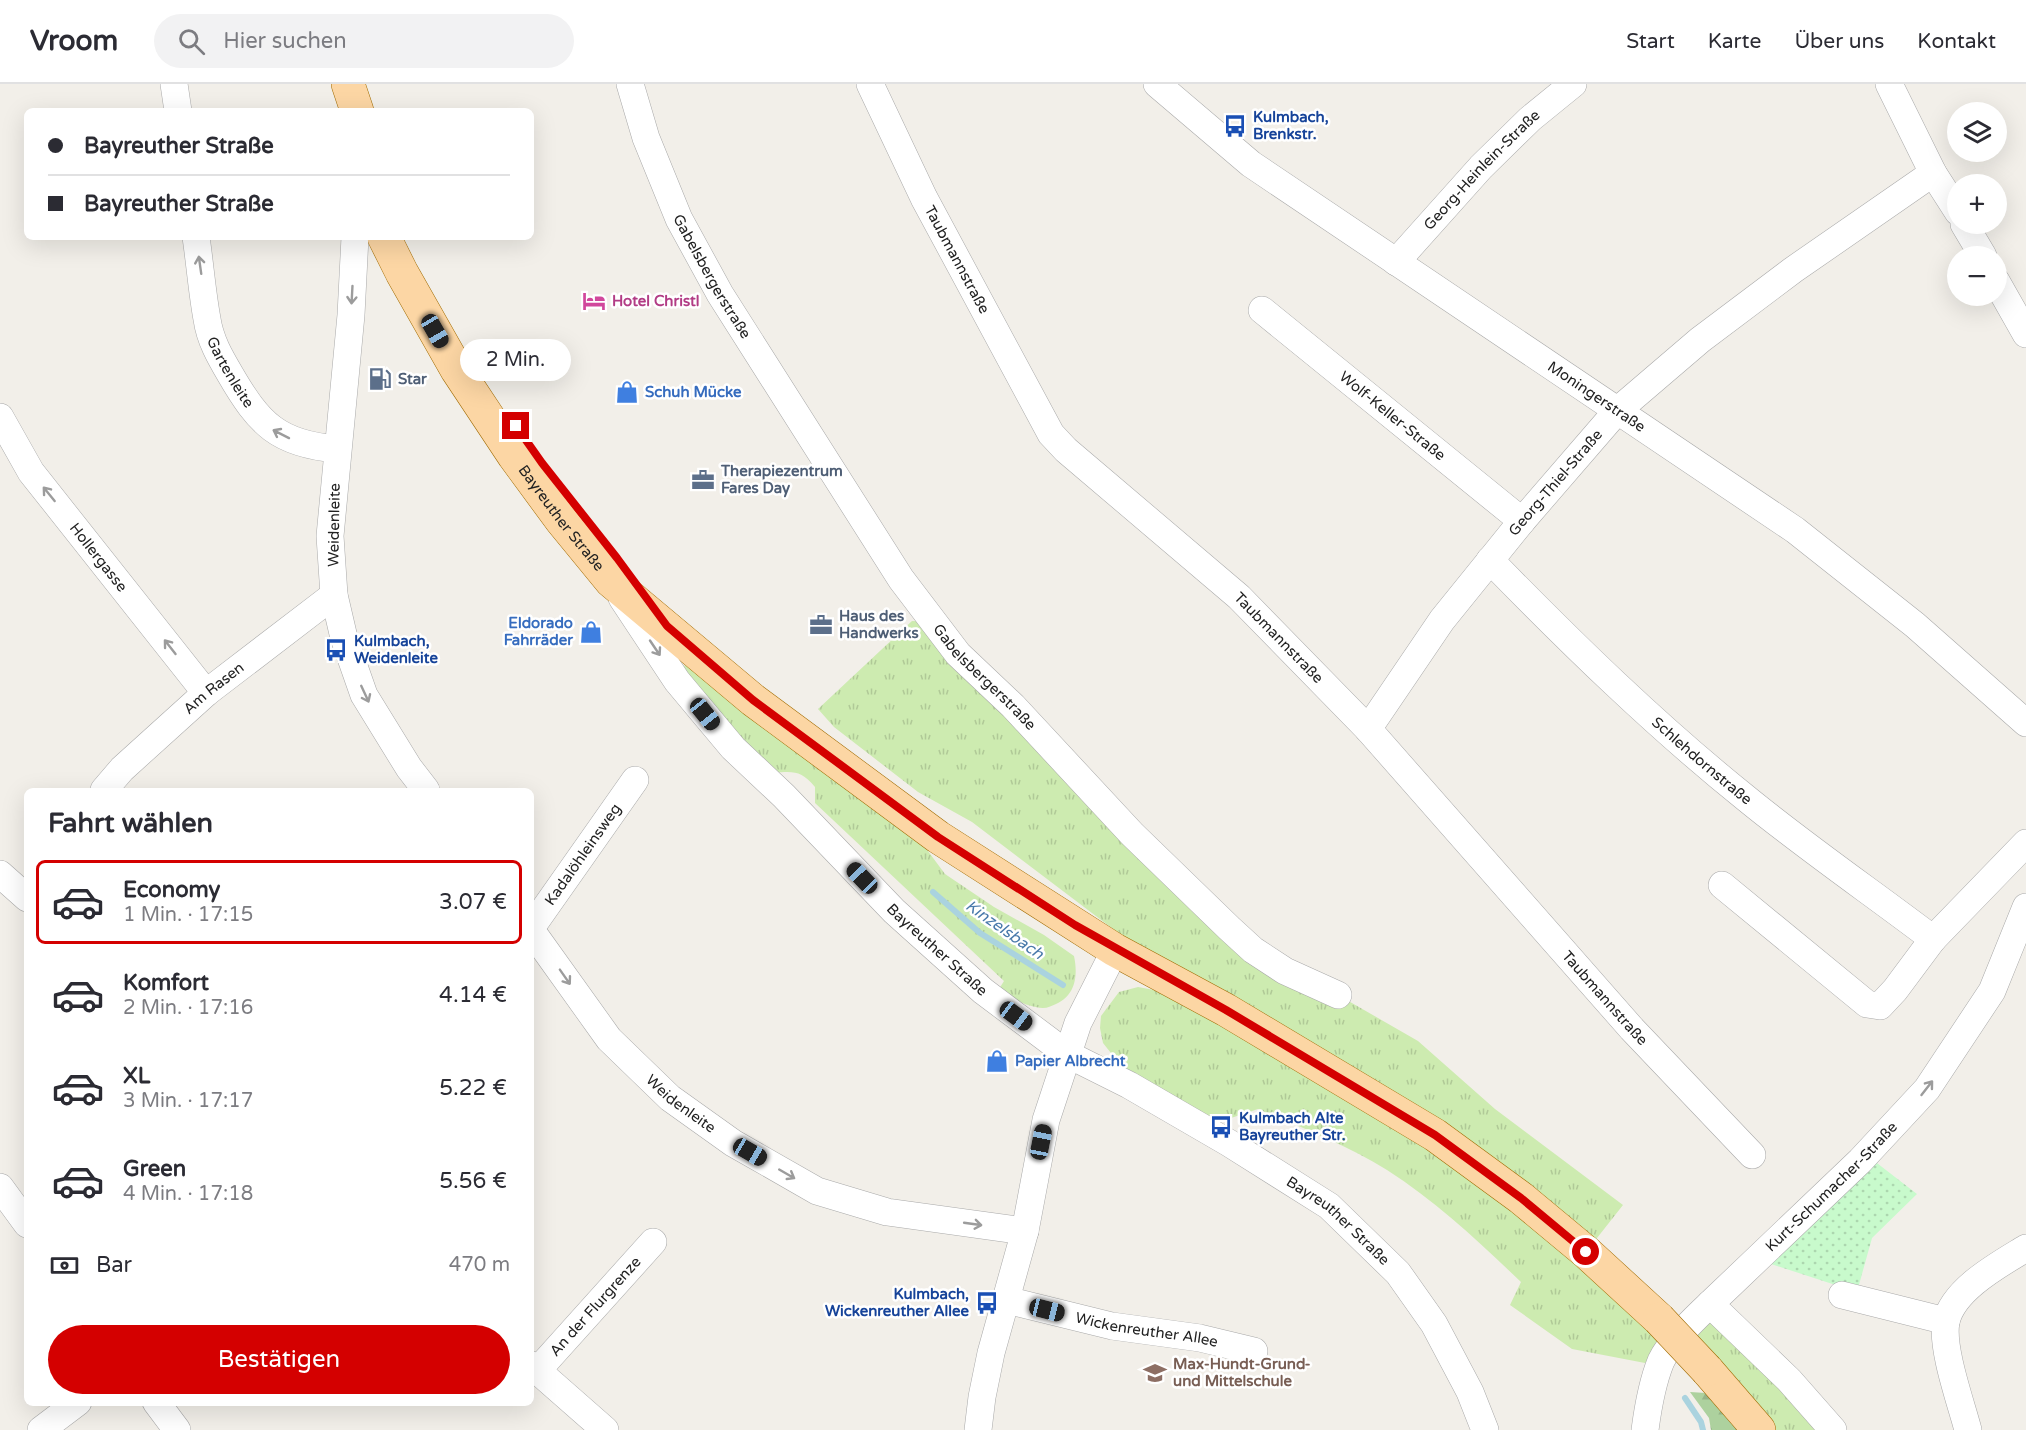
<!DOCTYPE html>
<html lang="de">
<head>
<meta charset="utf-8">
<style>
	body { margin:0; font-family:"Varela Round",sans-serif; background:#f2f2f3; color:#2b2b33; height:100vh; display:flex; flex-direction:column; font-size:22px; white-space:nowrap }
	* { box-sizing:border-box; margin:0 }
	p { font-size:20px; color:#7c7c81 }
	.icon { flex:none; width:33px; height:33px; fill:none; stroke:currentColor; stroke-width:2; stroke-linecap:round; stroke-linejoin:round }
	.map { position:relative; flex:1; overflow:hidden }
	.panel { position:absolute; left:24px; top:704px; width:510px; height:618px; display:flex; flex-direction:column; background:#fff; border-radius:9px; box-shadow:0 6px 24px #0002 }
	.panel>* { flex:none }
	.guide { position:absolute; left:24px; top:24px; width:510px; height:132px; border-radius:9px; box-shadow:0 6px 24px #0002; display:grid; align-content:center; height:132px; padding:0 24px; background:#fff }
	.tools { position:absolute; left:1947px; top:18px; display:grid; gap:12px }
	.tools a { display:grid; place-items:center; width:60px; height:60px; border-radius:50%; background:#fff; box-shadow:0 6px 24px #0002; font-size:30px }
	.end { position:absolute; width:27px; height:27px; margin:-14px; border:8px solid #d40000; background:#fff; box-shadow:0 0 0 3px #fff }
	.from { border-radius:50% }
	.bubble { position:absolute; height:42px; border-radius:21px; background:#fff; box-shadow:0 6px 24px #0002; font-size:20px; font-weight:600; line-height:42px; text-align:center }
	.car { position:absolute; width:18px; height:36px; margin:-18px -9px; border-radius:8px; box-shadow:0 0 4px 2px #0007; background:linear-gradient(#222 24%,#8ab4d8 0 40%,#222 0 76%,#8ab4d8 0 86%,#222 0) }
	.guide b { display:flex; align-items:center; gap:21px; height:57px; font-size:22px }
	.guide b+b { border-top:2px solid #e1e1e2 }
	.guide i { width:15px; height:15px; background:#2b2b33 }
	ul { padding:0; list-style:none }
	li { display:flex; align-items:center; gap:18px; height:84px; margin:0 12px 9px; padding:0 12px; border:3px solid transparent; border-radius:9px }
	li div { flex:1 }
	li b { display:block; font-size:22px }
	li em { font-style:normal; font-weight:600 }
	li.selected { border-color:#d40000 }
	li>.icon { width:54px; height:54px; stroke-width:1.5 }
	h2 { padding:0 24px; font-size:27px; line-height:72px }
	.pay { display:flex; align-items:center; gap:15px; height:66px; padding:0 24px; font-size:22px }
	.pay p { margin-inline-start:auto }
	.button { display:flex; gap:12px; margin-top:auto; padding:12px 24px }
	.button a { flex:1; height:69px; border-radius:36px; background:#d40000; color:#fff; font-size:24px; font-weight:600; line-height:69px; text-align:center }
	header { display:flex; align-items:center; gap:36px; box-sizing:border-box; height:84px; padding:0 30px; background:#fff; border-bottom:2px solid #e1e1e2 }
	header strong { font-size:28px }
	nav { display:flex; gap:33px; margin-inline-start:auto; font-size:21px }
	.search { width:420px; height:54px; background:#f2f2f3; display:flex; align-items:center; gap:15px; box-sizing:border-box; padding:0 21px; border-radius:33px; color:#7c7c81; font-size:22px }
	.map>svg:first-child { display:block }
	.grass { fill:url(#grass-tufts) }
	.forest { fill:url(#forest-firs) }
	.park { fill:url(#park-dots) }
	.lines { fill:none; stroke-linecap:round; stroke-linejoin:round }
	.stream { stroke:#aad3df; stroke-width:6 }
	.minor-casing { stroke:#a9a9a9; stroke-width:28 }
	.major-casing { stroke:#a06b00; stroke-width:34 }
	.minor { stroke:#fff; stroke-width:27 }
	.major { stroke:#fcd6a4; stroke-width:33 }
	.major-bridge-casing { stroke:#a06b00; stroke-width:34; stroke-linecap:butt }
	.major-bridge { stroke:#fcd6a4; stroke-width:33 }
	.oneway { stroke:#9c9c9c }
	.route { stroke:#d40000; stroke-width:8 }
	.labels { text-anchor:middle; stroke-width:5; stroke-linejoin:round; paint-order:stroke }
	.transit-label { font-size:15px; font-weight:bold; fill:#164399; stroke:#fff; text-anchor:start }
	.street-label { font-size:15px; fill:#222; stroke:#fff }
	.hotel-label { font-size:15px; font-weight:bold; fill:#b23c85; stroke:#fff; text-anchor:start }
	.service-label { font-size:15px; font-weight:bold; fill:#4e5e75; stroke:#fff; text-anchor:start }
	.shop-label { font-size:15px; font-weight:bold; fill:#366cbe; stroke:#fff; text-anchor:start }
	.education-label { font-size:15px; font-weight:bold; fill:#785e54; stroke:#fff; text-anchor:start }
	.water-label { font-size:16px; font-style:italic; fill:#4a7aab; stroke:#fff }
</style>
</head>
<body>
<header>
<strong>Vroom</strong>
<div class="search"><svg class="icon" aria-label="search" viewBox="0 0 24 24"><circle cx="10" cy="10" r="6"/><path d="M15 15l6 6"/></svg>Hier suchen</div>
<nav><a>Start</a><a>Karte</a><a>Über uns</a><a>Kontakt</a></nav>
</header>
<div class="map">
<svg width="2026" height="1346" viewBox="0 0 2026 1346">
	<defs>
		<pattern id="grass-tufts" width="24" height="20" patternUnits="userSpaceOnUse" patternTransform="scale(1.5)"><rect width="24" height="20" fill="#cdebb0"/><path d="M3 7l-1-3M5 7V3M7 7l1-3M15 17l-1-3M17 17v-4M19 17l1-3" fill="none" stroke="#b0c997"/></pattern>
		<pattern id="forest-firs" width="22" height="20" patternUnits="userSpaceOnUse" patternTransform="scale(1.5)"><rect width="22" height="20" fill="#add19e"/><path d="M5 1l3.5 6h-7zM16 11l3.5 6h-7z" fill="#95b388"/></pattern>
		<pattern id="park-dots" width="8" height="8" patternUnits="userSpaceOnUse" patternTransform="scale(1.5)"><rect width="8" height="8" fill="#c8facc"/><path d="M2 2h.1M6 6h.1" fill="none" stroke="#acd6af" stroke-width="1.8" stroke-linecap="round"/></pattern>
	</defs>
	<rect width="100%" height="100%" fill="#f2efe9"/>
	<!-- grass -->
	<g class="grass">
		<polygon points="912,537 934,538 1203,821 1338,911 1418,957 1495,1025 1623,1121 1586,1168 1117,848 972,738 918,708 834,643 818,625"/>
		<path d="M682,581L693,584L919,755L945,790L994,823L1044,851L1074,872C1078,891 1076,911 1056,920C1051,922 1048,924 1043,924C1026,923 1012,914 999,905L1004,897L815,719V703C801,687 795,687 773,689L711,628Z"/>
		<path d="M1138,903L1165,908L1392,1039L1472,1095L1604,1196L1665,1257L1645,1279L1572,1265L1510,1221L1521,1198C1479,1158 1437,1118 1387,1086C1347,1061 1301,1043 1258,1025L1219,1038L1122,983L1103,959L1100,944L1101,932L1119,908Z"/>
		<polygon points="1710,1220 1833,1346 1772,1346 1688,1240"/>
	</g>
	<!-- forest -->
	<polygon class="forest" points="1690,1308 1706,1309 1740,1346 1711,1346 1709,1334"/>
	<!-- park -->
	<polygon class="park" points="1873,1076 1917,1110 1872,1154 1857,1208 1765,1178"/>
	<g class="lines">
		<!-- stream -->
		<g class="stream">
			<polyline points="933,808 980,849 1063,901"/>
			<polyline points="1685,1314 1701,1338 1703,1346"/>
		</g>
		<!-- minor casing -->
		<g class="minor-casing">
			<g id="minor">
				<polyline points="174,0 178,27"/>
				<path id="s1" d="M630,0L646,54L679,135L720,210L901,495L958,570L1013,622L1132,750L1229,844L1253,866L1285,887L1338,911"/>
				<path id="s2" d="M870,0L924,114L1051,350L1066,366L1239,513L1368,645L1632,945L1752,1071"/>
				<path id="s3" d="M1157,0L1251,80L1795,446L1915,541L2026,639"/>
				<polyline points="1889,0 1933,89 1958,128"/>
				<polyline points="1964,140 1983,172"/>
				<path id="s4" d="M196,153C200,180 202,208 207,235C210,256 220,273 230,290C259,340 278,360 337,365"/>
				<polyline points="355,153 351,231 330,452 334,511 344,554 364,611 409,684 426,706"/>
				<path id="s5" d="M1396,178L1481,83L1530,35L1573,0"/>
				<polyline points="1996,197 2026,250"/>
				<path id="s6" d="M1262,226L1522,437"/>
				<path id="s7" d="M0,333L31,388L206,609"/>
				<path id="s8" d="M1490,476C1572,560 1656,642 1747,715C1807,764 1871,808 1933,855"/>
				<path id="s9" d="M622,514L677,597L733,664L784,712L894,827L983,907L1067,970L1129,1001L1229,1059L1329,1122L1398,1189L1434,1240L1470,1308L1485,1346"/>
				<path id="s10" d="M1368,645L1442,536L1522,437L1617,327L1700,256L1793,186L1933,89"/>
				<path id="s11" d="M104,706L122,685L206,609L334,511"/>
				<polyline points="0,790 27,814"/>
				<polyline points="1722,801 1867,920 1880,922 1895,906 1933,855 2026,759"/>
				<path id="s12" d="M531,844L635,696"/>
				<path id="s13" d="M531,846L609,955L670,1014L733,1059L817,1107L887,1128L1025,1147"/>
				<polyline points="0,1103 27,1140"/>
				<polyline points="1842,1211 1946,1237"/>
				<path id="s14" d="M1006,1216L1112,1242L1200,1254L1254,1267"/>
				<polyline points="531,1281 605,1346"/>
				<path id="s15" d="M537,1287L653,1158"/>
				<polyline points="156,1318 177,1346"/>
				<polyline points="41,1346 78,1318"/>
				<polyline points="978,1346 982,1313 991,1269 1025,1147 1046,1036 1078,939 1115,866"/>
				<path d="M1645,1346C1648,1323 1652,1299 1661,1277C1670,1258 1694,1235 1710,1220"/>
				<path id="s16" d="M1833,1346L1789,1296L1710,1220L1860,1077L1927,1005L1992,907L2026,823"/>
				<path d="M1968,1346C1961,1319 1941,1264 1946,1238C1953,1205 2000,1180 2026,1164"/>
			</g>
		</g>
		<!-- major casing -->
		<g class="major-casing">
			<g id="major">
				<polyline points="348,0 357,27"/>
				<path id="s17" d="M384,153L402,189L457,286L514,372L561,436L611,497L753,616L938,753L1115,866L1226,926L1435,1051L1521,1114L1586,1168L1659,1235"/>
				<polyline points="1707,1286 1759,1346"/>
			</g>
		</g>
		<!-- minor -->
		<use href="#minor" class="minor"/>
		<!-- major -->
		<use href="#major" class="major"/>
		<!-- major-bridge casing -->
		<g class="major-bridge-casing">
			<polyline id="major-bridge" points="1659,1235 1707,1286"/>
		</g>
		<!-- major-bridge -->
		<use href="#major-bridge" class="major-bridge"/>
	</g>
	<!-- one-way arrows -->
	<defs><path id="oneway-shaft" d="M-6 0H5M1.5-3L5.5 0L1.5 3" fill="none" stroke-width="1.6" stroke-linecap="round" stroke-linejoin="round" transform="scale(1.5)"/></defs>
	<g class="oneway">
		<use href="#oneway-shaft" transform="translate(200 181) rotate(-98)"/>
		<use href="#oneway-shaft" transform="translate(352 211) rotate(93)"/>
		<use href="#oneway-shaft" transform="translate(281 350) rotate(-153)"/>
		<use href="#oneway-shaft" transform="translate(49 410) rotate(-129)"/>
		<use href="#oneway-shaft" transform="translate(170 563) rotate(-128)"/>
		<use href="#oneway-shaft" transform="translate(655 564) rotate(56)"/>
		<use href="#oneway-shaft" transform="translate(365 610) rotate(65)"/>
		<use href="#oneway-shaft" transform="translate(565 893) rotate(55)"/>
		<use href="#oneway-shaft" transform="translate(1927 1004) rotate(-52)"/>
		<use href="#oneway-shaft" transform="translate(787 1090) rotate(30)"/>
		<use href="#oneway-shaft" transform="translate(973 1140) rotate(8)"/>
	</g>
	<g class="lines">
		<!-- route -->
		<polyline class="route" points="516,342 542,379 617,474 667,542 753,616 938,753 1075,841 1226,926 1435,1051 1521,1114 1586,1168"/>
	</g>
	<!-- icons -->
	<defs>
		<g id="bus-bare" transform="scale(1.8)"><path d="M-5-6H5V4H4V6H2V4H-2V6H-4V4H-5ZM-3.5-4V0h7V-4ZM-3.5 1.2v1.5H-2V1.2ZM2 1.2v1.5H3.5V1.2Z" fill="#1a4fb4" stroke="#fff" stroke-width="2.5" paint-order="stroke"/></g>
		<g id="hotel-bare" transform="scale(1.8)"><path d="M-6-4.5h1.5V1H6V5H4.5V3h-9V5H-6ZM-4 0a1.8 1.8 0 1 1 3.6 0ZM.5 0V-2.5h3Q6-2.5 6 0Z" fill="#d1479c" stroke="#fff" stroke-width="2.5" paint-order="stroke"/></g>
		<g id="fuel-bare" transform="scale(1.8)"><path d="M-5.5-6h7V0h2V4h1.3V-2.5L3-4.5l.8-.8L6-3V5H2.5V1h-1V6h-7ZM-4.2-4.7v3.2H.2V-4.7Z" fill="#5c6f8a" stroke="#fff" stroke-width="2.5" paint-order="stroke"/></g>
		<g id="shop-bare" transform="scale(1.8)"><path d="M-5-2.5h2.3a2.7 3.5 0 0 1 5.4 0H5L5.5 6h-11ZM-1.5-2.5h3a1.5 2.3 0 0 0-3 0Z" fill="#3f7fe0" stroke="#fff" stroke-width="2.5" paint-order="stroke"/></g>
		<g id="office-bare" transform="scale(1.8)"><path d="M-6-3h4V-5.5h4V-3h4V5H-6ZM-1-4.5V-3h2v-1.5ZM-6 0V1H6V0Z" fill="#5c6f8a" stroke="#fff" stroke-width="2.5" paint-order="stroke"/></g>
		<g id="school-bare" transform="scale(1.8)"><path d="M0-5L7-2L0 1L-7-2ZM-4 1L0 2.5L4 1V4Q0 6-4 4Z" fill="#8d6e63" stroke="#fff" stroke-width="2.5" paint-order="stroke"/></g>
	</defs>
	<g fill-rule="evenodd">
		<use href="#bus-bare" x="1235" y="42"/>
		<use href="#hotel-bare" x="594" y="217"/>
		<use href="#fuel-bare" x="380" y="295"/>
		<use href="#shop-bare" x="627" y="308"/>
		<use href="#office-bare" x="703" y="396"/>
		<use href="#office-bare" x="821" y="541"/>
		<use href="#shop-bare" x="591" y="548"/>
		<use href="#bus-bare" x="336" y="566"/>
		<use href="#shop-bare" x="997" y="977"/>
		<use href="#bus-bare" x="1221" y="1043"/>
		<use href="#bus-bare" x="987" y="1219"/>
		<use href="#school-bare" x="1155" y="1289"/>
	</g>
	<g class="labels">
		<!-- transit labels -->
		<g class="transit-label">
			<text x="1253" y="38">Kulmbach,<tspan x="1253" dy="17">Brenkstr.</tspan></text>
			<text x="354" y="562">Kulmbach,<tspan x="354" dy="17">Weidenleite</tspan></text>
			<text x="1239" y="1039">Kulmbach Alte<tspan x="1239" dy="17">Bayreuther Str.</tspan></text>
			<text x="969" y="1215" text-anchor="end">Kulmbach,<tspan x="969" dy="17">Wickenreuther Allee</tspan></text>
		</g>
		<!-- street labels -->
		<g class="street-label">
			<text dy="5" stroke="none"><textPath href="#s5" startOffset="126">Georg-Heinlein-Straße</textPath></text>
			<text dy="5" stroke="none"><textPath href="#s2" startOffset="196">Taubmannstraße</textPath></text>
			<text dy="5" stroke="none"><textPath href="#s1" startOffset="210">Gabelsbergerstraße</textPath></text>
			<text dy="5" stroke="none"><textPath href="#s4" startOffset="141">Gartenleite</textPath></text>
			<text dy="5" stroke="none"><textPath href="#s3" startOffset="540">Moningerstraße</textPath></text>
			<text dy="5" stroke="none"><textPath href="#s6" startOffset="168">Wolf-Keller-Straße</textPath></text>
			<text dy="5" stroke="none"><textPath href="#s10" startOffset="310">Georg-Thiel-Straße</textPath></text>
			<text dy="5" stroke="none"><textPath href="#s17" startOffset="333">Bayreuther Straße</textPath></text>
			<text transform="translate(334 441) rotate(-89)" y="5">Weidenleite</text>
			<text dy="5" stroke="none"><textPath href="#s7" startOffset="172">Hollergasse</textPath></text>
			<text dy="5" stroke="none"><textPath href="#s2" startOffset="700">Taubmannstraße</textPath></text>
			<text dy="5" stroke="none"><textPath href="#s1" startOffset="696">Gabelsbergerstraße</textPath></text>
			<text dy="5" stroke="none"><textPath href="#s11" startOffset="150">Am Rasen</textPath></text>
			<text dy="5" stroke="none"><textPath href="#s8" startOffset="292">Schlehdornstraße</textPath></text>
			<text dy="5" stroke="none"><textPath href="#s12" startOffset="90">Kadalöhleinsweg</textPath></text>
			<text dy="5" stroke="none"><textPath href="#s9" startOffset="474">Bayreuther Straße</textPath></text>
			<text dy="5" stroke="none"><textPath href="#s2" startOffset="1186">Taubmannstraße</textPath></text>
			<text dy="5" stroke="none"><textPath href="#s13" startOffset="231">Weidenleite</textPath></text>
			<text dy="5" stroke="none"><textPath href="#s16" startOffset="345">Kurt-Schumacher-Straße</textPath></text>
			<text dy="5" stroke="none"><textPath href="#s9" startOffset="960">Bayreuther Straße</textPath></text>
			<text dy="5" stroke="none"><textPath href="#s15" startOffset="87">An der Flurgrenze</textPath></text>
			<text dy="5" stroke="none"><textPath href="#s14" startOffset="144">Wickenreuther Allee</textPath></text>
		</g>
		<!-- hotel labels -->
		<g class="hotel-label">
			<text x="612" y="222">Hotel Christl</text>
		</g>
		<!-- service labels -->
		<g class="service-label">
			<text x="398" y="300">Star</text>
			<text x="721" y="392">Therapiezentrum<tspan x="721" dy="17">Fares Day</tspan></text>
			<text x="839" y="537">Haus des<tspan x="839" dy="17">Handwerks</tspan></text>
		</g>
		<!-- shop labels -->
		<g class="shop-label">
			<text x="645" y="313">Schuh Mücke</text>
			<text x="573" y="544" text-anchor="end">Eldorado<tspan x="573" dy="17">Fahrräder</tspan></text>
			<text x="1015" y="982">Papier Albrecht</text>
		</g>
		<!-- education labels -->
		<g class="education-label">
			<text x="1173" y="1285">Max-Hundt-Grund-<tspan x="1173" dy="17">und Mittelschule</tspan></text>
		</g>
		<!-- water labels -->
		<g class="water-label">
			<text transform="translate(1005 845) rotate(35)" y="6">Kinzelsbach</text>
		</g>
	</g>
</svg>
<div class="tools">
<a><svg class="icon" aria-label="layers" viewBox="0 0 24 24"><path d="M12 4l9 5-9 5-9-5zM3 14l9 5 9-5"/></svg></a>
<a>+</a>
<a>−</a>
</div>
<i class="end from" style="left:1586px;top:1168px"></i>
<i class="end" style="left:516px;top:342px"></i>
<div class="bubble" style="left:460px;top:255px;width:111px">2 Min.</div>
<i class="car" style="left:435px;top:247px;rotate:150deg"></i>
<i class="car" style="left:705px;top:630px;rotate:141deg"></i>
<i class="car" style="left:862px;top:794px;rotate:316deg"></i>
<i class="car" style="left:1016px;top:932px;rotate:127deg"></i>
<i class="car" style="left:1041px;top:1058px;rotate:11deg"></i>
<i class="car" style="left:750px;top:1068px;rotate:120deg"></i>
<i class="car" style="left:1047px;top:1226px;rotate:104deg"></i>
<div class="guide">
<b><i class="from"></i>Bayreuther Straße</b>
<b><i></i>Bayreuther Straße</b>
</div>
<section class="panel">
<h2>Fahrt wählen</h2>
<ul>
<li class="selected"><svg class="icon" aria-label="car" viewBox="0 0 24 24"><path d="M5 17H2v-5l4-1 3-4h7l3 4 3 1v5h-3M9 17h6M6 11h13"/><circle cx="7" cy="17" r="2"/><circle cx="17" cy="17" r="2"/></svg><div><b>Economy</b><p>1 Min. · 17:15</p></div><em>3.07 €</em></li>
<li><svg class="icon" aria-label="car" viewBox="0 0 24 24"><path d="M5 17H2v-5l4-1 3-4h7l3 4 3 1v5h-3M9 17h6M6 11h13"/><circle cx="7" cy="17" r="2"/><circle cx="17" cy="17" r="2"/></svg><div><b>Komfort</b><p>2 Min. · 17:16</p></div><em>4.14 €</em></li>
<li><svg class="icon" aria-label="car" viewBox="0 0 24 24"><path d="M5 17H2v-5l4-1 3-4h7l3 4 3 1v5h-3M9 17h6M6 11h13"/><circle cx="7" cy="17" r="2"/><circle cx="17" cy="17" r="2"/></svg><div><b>XL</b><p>3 Min. · 17:17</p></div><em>5.22 €</em></li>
<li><svg class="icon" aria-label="car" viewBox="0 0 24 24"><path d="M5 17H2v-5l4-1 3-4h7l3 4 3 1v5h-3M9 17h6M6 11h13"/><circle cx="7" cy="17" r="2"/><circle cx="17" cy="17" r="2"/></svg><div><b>Green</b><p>4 Min. · 17:18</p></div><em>5.56 €</em></li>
</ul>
<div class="pay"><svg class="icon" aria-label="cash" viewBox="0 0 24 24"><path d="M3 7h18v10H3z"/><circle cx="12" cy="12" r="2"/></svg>Bar<p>470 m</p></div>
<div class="button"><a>Bestätigen</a></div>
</section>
</div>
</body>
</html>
